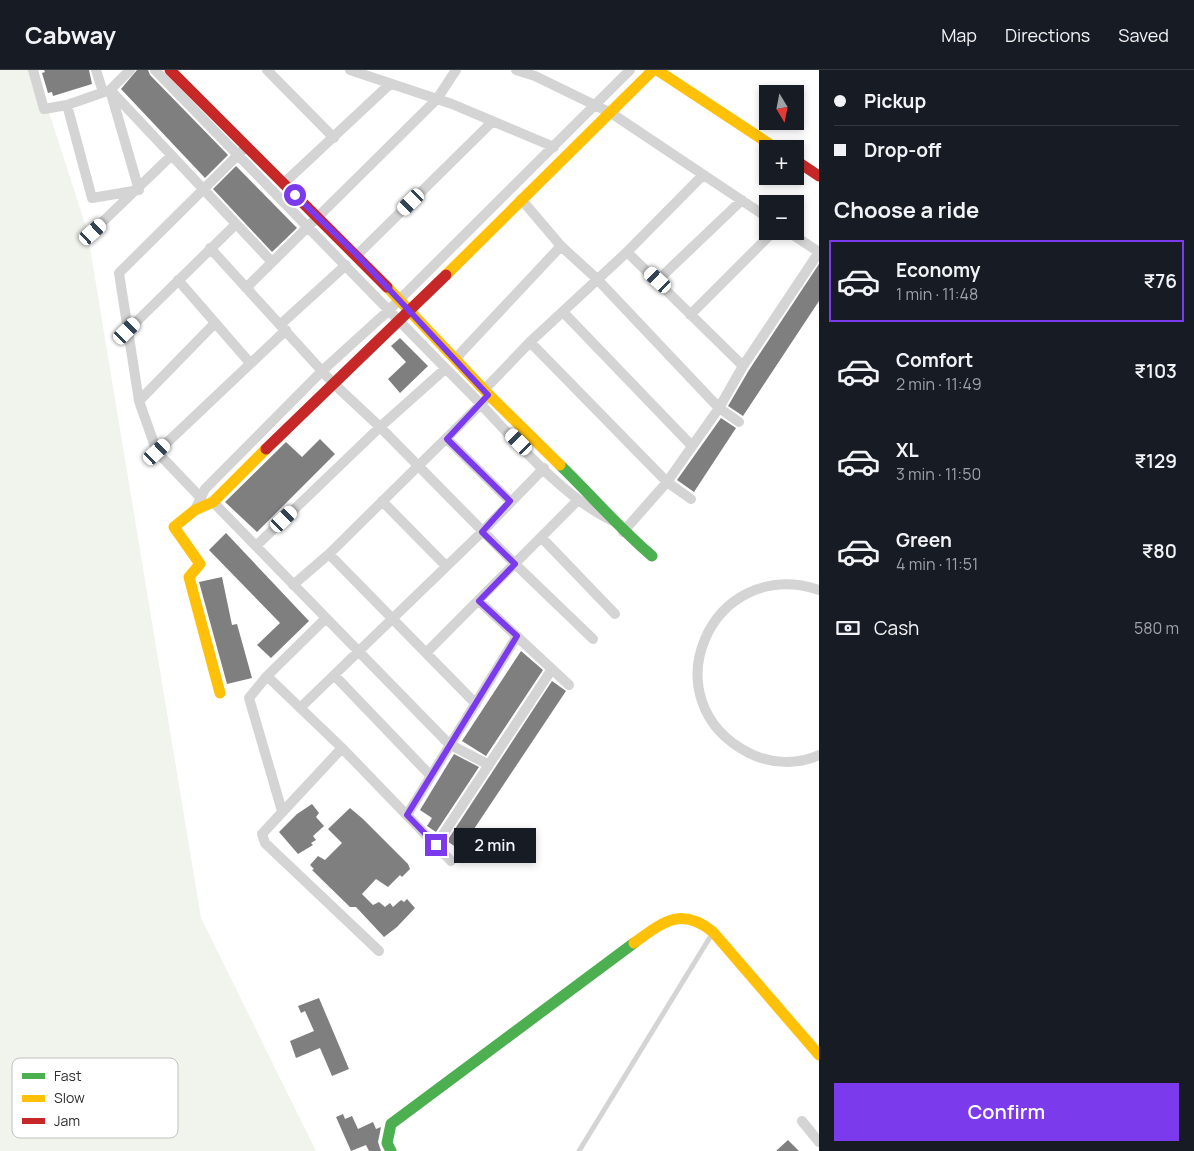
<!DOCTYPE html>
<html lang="en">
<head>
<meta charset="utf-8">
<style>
	body { margin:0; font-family:Manrope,sans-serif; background:#242831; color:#f1f3f6; height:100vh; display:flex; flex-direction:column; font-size:19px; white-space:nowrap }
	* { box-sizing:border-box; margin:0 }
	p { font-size:16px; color:#9ea1a6 }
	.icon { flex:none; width:28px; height:28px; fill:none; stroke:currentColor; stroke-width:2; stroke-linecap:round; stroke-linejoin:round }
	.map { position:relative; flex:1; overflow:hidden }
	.details { display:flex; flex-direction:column; background:#171b24; width:375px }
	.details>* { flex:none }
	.banner { display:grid; align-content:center; height:110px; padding:0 15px; background:#171b24 }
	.needle { width:32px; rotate:170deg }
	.buttons { position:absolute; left:759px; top:15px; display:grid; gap:10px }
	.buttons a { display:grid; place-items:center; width:45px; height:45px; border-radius:0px; background:#171b24; box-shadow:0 2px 8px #0003; font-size:25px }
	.end { position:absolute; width:22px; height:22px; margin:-11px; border:6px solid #7c3aed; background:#fff; box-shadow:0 0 0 2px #fff }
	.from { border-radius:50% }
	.bubble { position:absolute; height:35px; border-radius:0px; background:#171b24; box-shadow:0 2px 8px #0003; font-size:16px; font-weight:600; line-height:35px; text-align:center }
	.car { position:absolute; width:15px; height:30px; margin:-15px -8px; border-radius:6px; box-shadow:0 0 4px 1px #0007; background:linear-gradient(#fff 24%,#345 0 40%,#fff 0 76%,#345 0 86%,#fff 0) }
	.banner b { display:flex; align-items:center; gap:18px; height:48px; font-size:19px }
	.banner b+b { border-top:1px solid #363941 }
	.banner i { width:12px; height:12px; background:#f1f3f6 }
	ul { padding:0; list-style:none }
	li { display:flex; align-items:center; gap:15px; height:82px; margin:0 10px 8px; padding:0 5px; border:2px solid transparent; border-radius:0px }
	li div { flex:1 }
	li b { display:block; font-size:19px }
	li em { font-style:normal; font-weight:600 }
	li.on { border-color:#7c3aed }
	li>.icon { width:45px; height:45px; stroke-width:1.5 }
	h2 { padding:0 15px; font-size:22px; line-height:60px }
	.pay { display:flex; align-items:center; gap:12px; height:55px; padding:0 15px; font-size:19px }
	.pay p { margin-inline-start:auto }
	.cta { display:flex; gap:10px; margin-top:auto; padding:10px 15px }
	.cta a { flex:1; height:58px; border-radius:0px; background:#7c3aed; color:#fff; font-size:20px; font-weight:600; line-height:58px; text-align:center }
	header { display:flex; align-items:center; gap:30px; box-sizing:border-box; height:70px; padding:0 25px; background:#171b24; border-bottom:1px solid #363941 }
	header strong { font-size:24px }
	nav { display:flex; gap:28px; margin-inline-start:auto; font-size:18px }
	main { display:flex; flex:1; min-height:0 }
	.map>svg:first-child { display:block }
	.green { fill:#f1f4ed }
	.building { fill:#7f7f7f }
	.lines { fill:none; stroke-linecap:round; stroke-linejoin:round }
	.lane { stroke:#d4d4d4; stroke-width:5 }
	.street { stroke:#d4d4d4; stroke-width:10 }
	.fast { stroke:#4caf50; stroke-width:11 }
	.slow { stroke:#ffc107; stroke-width:11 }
	.jam { stroke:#c62828; stroke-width:11 }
	.route { stroke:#7c3aed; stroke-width:6 }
	.key { fill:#fff; stroke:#c1c1c1; stroke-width:1 }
	.key-label { font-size:14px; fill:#2f2f2f }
</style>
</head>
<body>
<header>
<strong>Cabway</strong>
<nav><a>Map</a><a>Directions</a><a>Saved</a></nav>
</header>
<main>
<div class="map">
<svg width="819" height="1081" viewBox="0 0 819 1081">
	<rect width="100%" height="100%" fill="#fff"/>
	<!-- green -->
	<path class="green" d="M0,0H32L47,36L87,160L201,848L316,1081H0Z"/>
	<!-- building -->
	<path class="building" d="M44,0H89L92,14L53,26L52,22L48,23L42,3L45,2Z
		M137,0H148L150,5L228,85L205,108L121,19Z
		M236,96L297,158L272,182L213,119Z
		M819,194V231L743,346L728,336L749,300Z
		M400,268L428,296L400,323L388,309L406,292L391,276Z
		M721,348L736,358L694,422L677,410Z
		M320,369L335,384L257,462L225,432L286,372L302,387Z
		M226,463L309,551L271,588L257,575L280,553L209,480Z
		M222,507L232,555L237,554L252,608L227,614L199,512Z
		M521,581L543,600L486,686L462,671Z
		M552,611L566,621L460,780L447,771Z
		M454,684L479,697L436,762L427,756L432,748L420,740Z
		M312,734L319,743L316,747L324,756L313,766L316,770L311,773L313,775L298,784L279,762L297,744Z
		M350,738L363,749L408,794L410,799L402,807L400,805L388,817L376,809L362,824L373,835L379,832L385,837L390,833L393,837L401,830L404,832L407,829L415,838L397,857L384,867L356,837H350L312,800L314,799L310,795L318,786L325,790L342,773L328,759Z
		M319,928L349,999L332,1006L320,978L296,988L290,971L314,961L305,941L301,943L298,936Z
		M343,1044L345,1049L352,1046L358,1059L373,1052L376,1059L381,1057L378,1072L381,1081H369L366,1075L351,1081L336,1047Z
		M788,1070L799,1081H776Z"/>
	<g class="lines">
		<!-- lane -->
		<path class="lane" d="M579,1081L712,864"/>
		<!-- street -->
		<path class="street" d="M33,0L44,39L67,35L110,20L130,0
			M96,0L103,22
			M155,0C260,107 364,216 470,323C510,364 561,427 613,451
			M267,0L334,68
			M350,0L452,34L554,77
			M516,0L535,6L611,43L768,148
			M112,22L272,192
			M67,35L92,128L139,120L110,20
			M242,81L119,203L139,331L157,382L286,260
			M283,114L390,14
			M521,129L561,176L597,209L719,338L739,352
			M93,161L171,86
			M787,161L819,182
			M210,178L332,312L380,357L515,494L593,569
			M627,182L743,296
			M357,185L493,51
			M178,210L250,293
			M658,210L742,130
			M246,218L437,29L456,0
			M563,242L692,376
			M690,245L774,161
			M281,254L346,195
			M127,261L236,154
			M530,272L667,412L691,429
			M455,289L561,176
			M484,320L530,272L627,182L703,105
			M139,331L214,254
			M447,369L510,431
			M157,382L201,428
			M382,431L446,496
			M213,432L449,674L489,695
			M195,440L205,419L322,301L388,241L630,0
			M623,462L667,412L719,338L743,296L819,182
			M541,467L615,544
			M256,476L380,357L445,299
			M329,484L476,634
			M293,515L329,484L485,330
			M819,520C711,484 647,631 749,683C770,694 798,695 819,685
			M479,531L569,615
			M427,582L578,430
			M334,605L430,705
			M267,606L342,678L451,791
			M300,638L482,462L544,398
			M342,678L262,764L265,773L379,881
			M282,741L249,628L267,606L325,549
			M407,745L517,566
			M436,775L552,599
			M802,1051L819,1072"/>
		<!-- fast -->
		<path class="fast" d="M560,395C591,425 619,458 652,486
			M391,1081L387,1073L391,1054L634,873"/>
		<!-- slow -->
		<path class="slow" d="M657,0L777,79
			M446,205L653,0
			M387,217L489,325L560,395
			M220,623L189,507L200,494L174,457L195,440L213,432L266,379
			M634,873C663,852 681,836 713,862L819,985"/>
		<!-- jam -->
		<path class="jam" d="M170,0L387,217
			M795,90L819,106
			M266,379L446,205"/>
	</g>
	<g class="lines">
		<!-- route -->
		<path class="route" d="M295,125L357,185L488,325L447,369L510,431L482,462L515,494L479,531L517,566L407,745L436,775"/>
	</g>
	<!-- legend -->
	<rect x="12" y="988" width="166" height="80" rx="8" class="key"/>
	<rect x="22" y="1003" width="23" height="6" fill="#4caf50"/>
	<rect x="22" y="1025" width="23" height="7" fill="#ffc107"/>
	<rect x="22" y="1048" width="23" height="6" fill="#c62828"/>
	<g class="key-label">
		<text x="54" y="1011">Fast</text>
		<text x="54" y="1033">Slow</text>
		<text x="54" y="1056">Jam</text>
	</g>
</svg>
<div class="buttons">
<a><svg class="needle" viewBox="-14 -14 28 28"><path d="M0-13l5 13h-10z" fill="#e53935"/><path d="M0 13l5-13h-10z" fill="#9ea1a6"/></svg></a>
<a>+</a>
<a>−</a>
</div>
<i class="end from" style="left:295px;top:125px"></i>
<i class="end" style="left:436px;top:775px"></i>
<div class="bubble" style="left:454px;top:758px;width:82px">2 min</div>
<i class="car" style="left:411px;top:132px;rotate:225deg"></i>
<i class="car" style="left:93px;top:162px;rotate:48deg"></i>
<i class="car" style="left:658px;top:210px;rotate:313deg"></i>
<i class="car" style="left:127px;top:261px;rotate:45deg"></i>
<i class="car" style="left:519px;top:372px;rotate:315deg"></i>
<i class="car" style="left:157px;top:382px;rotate:47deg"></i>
<i class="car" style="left:284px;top:449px;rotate:46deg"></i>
</div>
<section class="details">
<div class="banner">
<b><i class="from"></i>Pickup</b>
<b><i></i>Drop-off</b>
</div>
<h2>Choose a ride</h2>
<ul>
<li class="on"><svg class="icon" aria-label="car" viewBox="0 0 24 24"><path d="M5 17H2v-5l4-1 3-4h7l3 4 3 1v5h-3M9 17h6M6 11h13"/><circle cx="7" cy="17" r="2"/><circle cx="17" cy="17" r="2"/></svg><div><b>Economy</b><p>1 min · 11:48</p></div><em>₹76</em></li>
<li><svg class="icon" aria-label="car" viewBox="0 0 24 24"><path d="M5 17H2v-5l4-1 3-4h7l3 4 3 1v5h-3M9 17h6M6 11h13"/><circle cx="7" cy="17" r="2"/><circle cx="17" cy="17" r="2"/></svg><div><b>Comfort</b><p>2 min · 11:49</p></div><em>₹103</em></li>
<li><svg class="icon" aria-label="car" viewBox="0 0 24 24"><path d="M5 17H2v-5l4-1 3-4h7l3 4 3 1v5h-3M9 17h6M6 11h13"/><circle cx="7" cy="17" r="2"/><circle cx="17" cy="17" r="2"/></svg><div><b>XL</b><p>3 min · 11:50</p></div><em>₹129</em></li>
<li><svg class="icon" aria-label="car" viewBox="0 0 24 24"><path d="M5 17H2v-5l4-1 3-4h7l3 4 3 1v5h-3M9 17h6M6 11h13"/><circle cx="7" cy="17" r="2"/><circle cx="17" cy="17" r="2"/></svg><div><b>Green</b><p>4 min · 11:51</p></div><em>₹80</em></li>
</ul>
<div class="pay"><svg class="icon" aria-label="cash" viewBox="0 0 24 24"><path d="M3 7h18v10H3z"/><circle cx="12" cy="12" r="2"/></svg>Cash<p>580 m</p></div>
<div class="cta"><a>Confirm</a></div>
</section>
</main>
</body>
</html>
